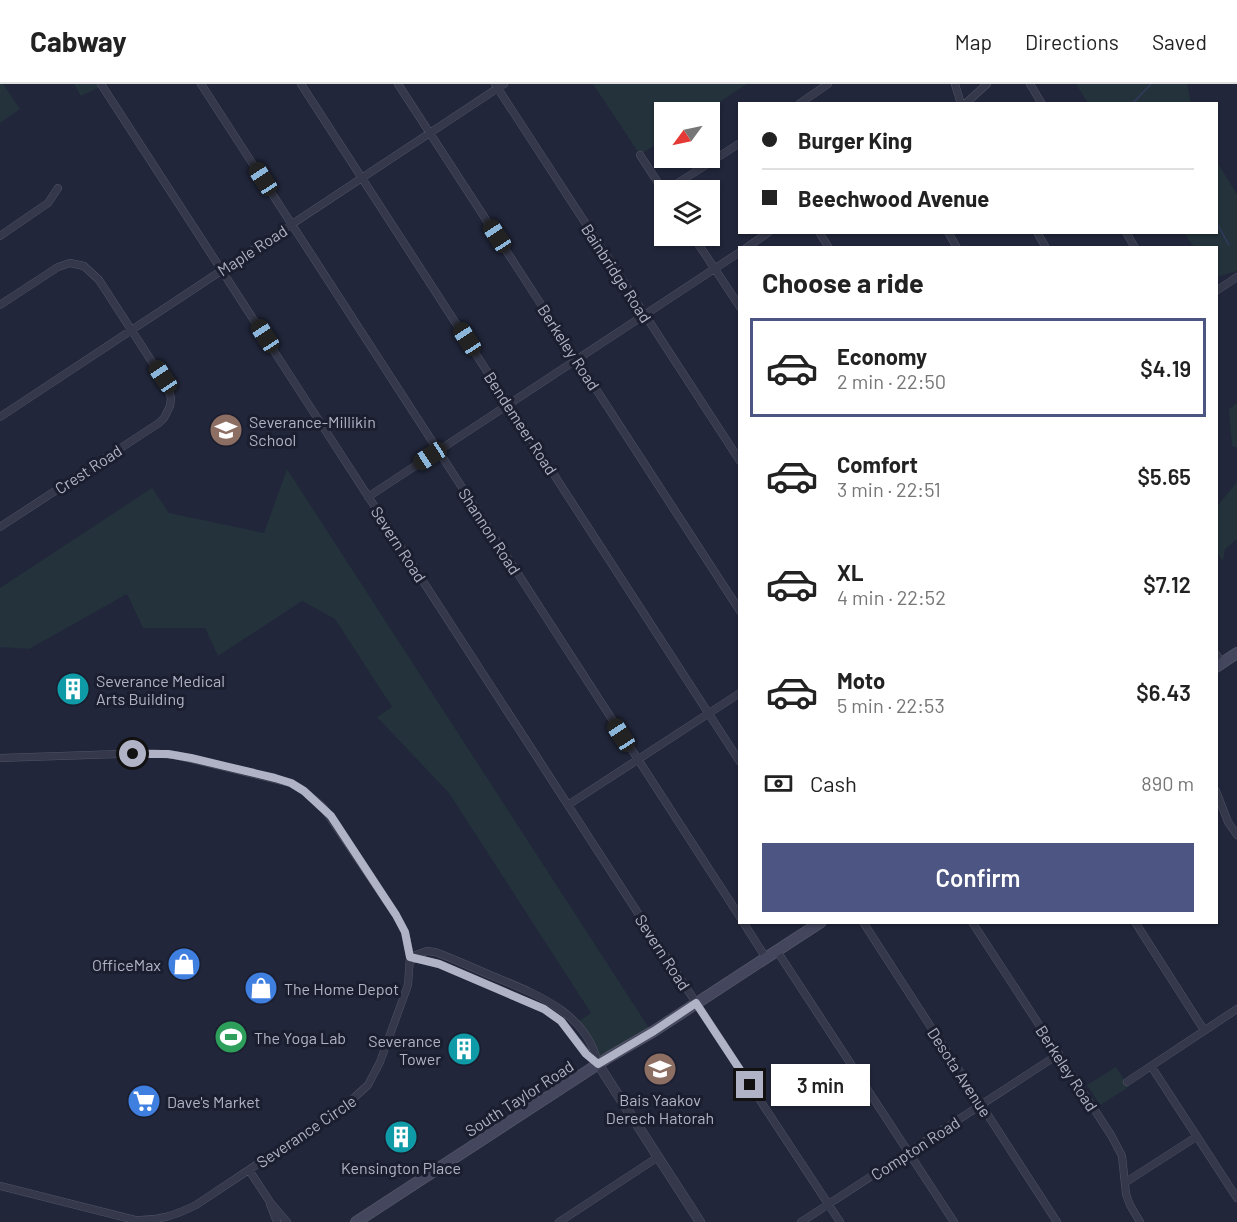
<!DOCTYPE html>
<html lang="en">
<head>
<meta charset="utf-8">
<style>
	body { margin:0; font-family:Barlow,sans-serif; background:#f2f2f2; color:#222; height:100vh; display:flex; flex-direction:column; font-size:22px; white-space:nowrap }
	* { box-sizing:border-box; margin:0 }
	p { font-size:20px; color:#767676 }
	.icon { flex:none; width:33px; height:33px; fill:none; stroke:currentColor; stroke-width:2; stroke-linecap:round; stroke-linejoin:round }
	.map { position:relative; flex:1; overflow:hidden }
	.panel { position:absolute; left:738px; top:162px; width:480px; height:678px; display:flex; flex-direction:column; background:#fff; border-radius:0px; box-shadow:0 2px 4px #0004 }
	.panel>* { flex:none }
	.top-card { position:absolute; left:738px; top:18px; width:480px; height:132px; border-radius:0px; box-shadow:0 2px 4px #0004; display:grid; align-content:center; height:132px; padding:0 24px; background:#fff }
	.needle { width:39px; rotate:237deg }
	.tools { position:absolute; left:654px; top:18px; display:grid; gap:12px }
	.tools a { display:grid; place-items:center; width:66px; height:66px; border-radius:0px; background:#fff; box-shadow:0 2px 4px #0004; font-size:30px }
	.end { position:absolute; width:27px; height:27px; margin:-14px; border:8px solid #b0b3c6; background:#111; box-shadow:0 0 0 3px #111 }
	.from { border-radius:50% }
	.bubble { position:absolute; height:42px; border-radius:0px; background:#fff; box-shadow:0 2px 4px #0004; font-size:20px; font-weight:600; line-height:42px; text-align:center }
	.car { position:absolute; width:18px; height:36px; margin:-18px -9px; border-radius:8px; box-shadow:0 0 4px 2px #0007; background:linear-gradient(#222 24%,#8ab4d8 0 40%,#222 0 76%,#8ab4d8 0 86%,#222 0) }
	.top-card b { display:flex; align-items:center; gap:21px; height:57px; font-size:22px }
	.top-card b+b { border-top:2px solid #e0e0e0 }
	.top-card i { width:15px; height:15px; background:#222 }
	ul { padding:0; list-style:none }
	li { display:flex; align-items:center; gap:18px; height:99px; margin:0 12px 9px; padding:0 12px; border:3px solid transparent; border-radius:0px }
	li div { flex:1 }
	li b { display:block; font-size:22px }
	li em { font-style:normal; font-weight:600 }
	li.current { border-color:#4d5583 }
	li>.icon { width:54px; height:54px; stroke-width:1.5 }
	h2 { padding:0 24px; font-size:27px; line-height:72px }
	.pay { display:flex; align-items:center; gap:15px; height:66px; padding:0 24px; font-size:22px }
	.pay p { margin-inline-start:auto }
	.primary-button { display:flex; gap:12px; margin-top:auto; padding:12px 24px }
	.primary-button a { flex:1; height:69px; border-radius:0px; background:#4d5583; color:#fff; font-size:24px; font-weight:600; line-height:69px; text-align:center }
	header { display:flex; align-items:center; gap:36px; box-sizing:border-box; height:84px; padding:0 30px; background:#fff; border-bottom:2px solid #e0e0e0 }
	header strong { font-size:28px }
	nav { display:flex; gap:33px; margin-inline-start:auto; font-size:21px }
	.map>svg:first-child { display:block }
	.green { fill:#23323b }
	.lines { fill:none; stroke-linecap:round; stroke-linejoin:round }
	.stream { stroke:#333a5f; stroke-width:1.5 }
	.minor-casing { stroke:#505365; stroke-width:8 }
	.tertiary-casing { stroke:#505365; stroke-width:10 }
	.secondary-casing { stroke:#505365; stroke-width:12 }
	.minor { stroke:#35384a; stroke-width:7 }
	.tertiary { stroke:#35384a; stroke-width:9 }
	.secondary { stroke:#43465d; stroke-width:10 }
	.route { stroke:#b0b3c6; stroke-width:8 }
	.labels { text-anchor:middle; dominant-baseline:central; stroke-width:6; stroke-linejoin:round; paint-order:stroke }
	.street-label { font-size:16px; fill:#b0b3c6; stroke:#1a1e2f }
	.poi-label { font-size:16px; fill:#b0b3c6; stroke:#1a1e2f; text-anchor:start }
</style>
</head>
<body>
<header>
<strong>Cabway</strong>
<nav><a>Map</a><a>Directions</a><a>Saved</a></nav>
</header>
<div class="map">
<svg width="1237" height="1138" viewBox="0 0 1237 1138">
	<rect width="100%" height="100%" fill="#21263a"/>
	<!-- green -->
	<path class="green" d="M0,0H3L20,25L0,39Z
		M74,0H101L102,2L81,12Z
		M593,0H747L704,28H664V55L640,71Z
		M1076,0H1187L1191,19H1088Z
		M1217,78L1237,110V187L1217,193L1216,164L1194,163L1184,149L1216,148Z
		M1237,319V364L1232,362L1229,325Z
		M287,385L649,944L654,947L598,980L576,939L591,929L449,709L377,633L392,623L335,535L302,517L218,572L205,544H143L127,510L29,565L0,563V504L152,404L169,429L264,449Z
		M1237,398V455L1225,465L1223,477L1217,469V422Z
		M1116,983L1129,1003L1100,1021L1087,1001Z"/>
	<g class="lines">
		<!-- stream -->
		<path class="stream" d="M1132,20L1151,0
			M1216,138L1229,161"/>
		<!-- minor casing -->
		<g class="minor-casing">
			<path id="minor" d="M101,0L691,911L840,1138
				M201,0L740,833
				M301,0L740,678
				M398,0L740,527
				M495,0L740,377
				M955,0L961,20
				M1030,0L1042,20
				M799,20L828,0
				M965,20L987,0
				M640,71L664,108
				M667,106L740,59
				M819,148L829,164
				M948,148L957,164
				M1037,148L1046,164
				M1126,148L1135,164
				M0,152L48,119L58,104
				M693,152L740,223
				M746,164L769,148
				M1216,207L1237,193
				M0,221L58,183L70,179L84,182L99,196L167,301L171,314L170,322L164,334L159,339L0,443
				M0,333L504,0
				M368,413L740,168
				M1216,570L1222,579
				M0,674L149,669L175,671L291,699L304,707L323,723L396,831L405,848L410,873L408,901L380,978L368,1001L345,1022L196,1121C176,1131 158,1137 135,1136L0,1102
				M1216,707L1228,738L1237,751
				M568,721L740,609
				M743,838L766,874
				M863,838L1057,1138
				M972,838L1111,1051L1122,1072L1126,1110L1130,1121L1140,1138
				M1135,838L1204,946
				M777,867L954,1138
				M410,873L427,867L435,868C455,875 475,885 495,893C538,911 587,929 598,980
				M410,873L439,880L544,925L561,937L588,971L598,980
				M1151,982L1237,1114
				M1127,998L1237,925
				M249,1086L270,1118L287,1138
				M1126,1098L1196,1053
				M270,1120L277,1138
				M559,1138L658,1073
				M801,1138L1059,970"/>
		</g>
		<!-- tertiary casing -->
		<g class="tertiary-casing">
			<path id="tertiary" d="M598,980L700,1138"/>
		</g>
		<!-- secondary casing -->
		<g class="secondary-casing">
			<path id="secondary" d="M1216,583L1237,569
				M356,1138L609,973L654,947L821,838"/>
		</g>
		<!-- minor -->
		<use href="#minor" class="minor"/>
		<!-- tertiary -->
		<use href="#tertiary" class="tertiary"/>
		<!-- secondary -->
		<use href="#secondary" class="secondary"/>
	</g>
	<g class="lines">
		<!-- route -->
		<path class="route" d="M133,670H168L191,674L275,694L291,699L304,707L331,732L396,831L405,848L410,873L439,880L544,925L561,937L586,970L598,980L654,947L696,919L750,1001"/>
	</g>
	<!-- icons -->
	<defs>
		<g id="school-disc" transform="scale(1.725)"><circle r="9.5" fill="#8d6e63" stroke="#1a1e2f"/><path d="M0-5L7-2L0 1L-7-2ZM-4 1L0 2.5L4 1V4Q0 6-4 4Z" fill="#fff"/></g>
		<g id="building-disc" transform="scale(1.725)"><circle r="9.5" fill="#0f9aa8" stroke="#1a1e2f"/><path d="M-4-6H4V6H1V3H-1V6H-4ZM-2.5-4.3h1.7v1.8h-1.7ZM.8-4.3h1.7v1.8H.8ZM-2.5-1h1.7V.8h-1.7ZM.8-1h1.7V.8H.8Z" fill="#fff"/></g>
		<g id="shop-disc" transform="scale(1.725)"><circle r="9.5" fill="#3f7fe0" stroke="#1a1e2f"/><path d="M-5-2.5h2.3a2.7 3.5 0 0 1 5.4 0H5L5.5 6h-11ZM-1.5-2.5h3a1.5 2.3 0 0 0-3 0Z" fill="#fff"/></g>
		<g id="stadium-disc" transform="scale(1.725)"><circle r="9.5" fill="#2e9e5b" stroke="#1a1e2f"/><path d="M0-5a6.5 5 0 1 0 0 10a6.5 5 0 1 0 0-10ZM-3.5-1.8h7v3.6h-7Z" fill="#fff"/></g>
		<g id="supermarket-disc" transform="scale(1.725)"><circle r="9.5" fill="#3f7fe0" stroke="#1a1e2f"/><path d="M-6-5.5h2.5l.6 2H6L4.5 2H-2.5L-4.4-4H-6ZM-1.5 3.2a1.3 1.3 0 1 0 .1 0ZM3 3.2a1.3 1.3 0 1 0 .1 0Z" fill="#fff"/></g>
	</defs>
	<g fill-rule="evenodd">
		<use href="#school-disc" x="226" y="346"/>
		<use href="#building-disc" x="73" y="605"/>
		<use href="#shop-disc" x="184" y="880"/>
		<use href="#shop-disc" x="261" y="904"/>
		<use href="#stadium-disc" x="231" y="953"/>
		<use href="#building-disc" x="464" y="965"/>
		<use href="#school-disc" x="660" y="985"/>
		<use href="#supermarket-disc" x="144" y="1017"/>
		<use href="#building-disc" x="401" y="1053"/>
	</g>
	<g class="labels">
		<!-- street labels -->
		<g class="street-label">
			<text transform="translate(252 166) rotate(-33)">Maple Road</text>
			<text transform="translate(617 189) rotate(57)">Bainbridge Road</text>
			<text transform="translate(569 263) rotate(57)">Berkeley Road</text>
			<text transform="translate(521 339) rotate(57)">Bendemeer Road</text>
			<text transform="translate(88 385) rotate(-33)">Crest Road</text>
			<text transform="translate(490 447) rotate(57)">Shannon Road</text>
			<text transform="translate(399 460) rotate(57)">Severn Road</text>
			<text transform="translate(663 868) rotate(57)">Severn Road</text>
			<text transform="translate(1067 984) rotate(57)">Berkeley Road</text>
			<text transform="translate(960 988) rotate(57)">Desota Avenue</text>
			<text transform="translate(519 1014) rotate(-33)">South Taylor Road</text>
			<text transform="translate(306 1047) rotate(-34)">Severance Circle</text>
			<text transform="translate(915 1064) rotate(-33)">Compton Road</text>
		</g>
		<!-- poi labels -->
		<g class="poi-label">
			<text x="249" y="337">Severance-Millikin<tspan x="249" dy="18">School</tspan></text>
			<text x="96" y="596">Severance Medical<tspan x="96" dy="18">Arts Building</tspan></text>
			<text x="161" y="880" text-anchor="end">OfficeMax</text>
			<text x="284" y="904">The Home Depot</text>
			<text x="254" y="953">The Yoga Lab</text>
			<text x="441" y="956" text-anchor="end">Severance<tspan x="441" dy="18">Tower</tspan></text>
			<text x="660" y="1015" text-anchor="middle">Bais Yaakov<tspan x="660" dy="18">Derech Hatorah</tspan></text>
			<text x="167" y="1017">Dave's Market</text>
			<text x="401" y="1083" text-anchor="middle">Kensington Place</text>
		</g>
	</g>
</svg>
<div class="tools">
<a><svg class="needle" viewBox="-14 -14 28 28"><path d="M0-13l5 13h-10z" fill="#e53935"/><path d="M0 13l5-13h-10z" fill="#767676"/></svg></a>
<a><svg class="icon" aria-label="layers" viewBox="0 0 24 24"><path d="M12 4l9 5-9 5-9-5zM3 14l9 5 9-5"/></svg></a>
</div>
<i class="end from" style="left:133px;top:670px"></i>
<i class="end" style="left:750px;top:1001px"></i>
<div class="bubble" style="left:771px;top:980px;width:99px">3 min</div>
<i class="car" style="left:263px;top:95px;rotate:327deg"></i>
<i class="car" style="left:497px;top:152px;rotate:327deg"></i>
<i class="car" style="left:265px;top:252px;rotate:327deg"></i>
<i class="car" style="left:467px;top:255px;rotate:327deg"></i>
<i class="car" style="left:163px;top:293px;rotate:326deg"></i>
<i class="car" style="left:430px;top:372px;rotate:237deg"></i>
<i class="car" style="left:621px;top:651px;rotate:327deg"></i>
<div class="top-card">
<b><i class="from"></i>Burger King</b>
<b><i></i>Beechwood Avenue</b>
</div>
<section class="panel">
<h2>Choose a ride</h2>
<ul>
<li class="current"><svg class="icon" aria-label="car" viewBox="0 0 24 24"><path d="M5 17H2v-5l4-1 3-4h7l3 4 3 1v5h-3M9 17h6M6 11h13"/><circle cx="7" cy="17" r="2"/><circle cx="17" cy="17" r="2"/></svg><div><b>Economy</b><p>2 min · 22:50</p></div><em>$4.19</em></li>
<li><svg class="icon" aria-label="car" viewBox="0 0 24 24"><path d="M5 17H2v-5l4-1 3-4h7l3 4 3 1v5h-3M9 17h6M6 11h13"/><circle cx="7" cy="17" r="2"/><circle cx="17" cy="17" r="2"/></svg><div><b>Comfort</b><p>3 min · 22:51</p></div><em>$5.65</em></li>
<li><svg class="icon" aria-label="car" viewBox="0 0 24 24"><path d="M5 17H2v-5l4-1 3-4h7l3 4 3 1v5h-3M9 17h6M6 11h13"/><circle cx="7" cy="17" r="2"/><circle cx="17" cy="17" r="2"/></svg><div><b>XL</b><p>4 min · 22:52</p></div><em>$7.12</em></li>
<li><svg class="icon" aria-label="car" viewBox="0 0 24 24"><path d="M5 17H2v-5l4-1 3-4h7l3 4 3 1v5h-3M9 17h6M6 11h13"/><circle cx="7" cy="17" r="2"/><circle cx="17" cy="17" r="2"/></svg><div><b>Moto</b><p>5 min · 22:53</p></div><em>$6.43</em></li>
</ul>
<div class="pay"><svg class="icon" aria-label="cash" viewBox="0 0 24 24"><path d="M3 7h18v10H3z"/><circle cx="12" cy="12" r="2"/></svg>Cash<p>890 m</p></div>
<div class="primary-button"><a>Confirm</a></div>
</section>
</div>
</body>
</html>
